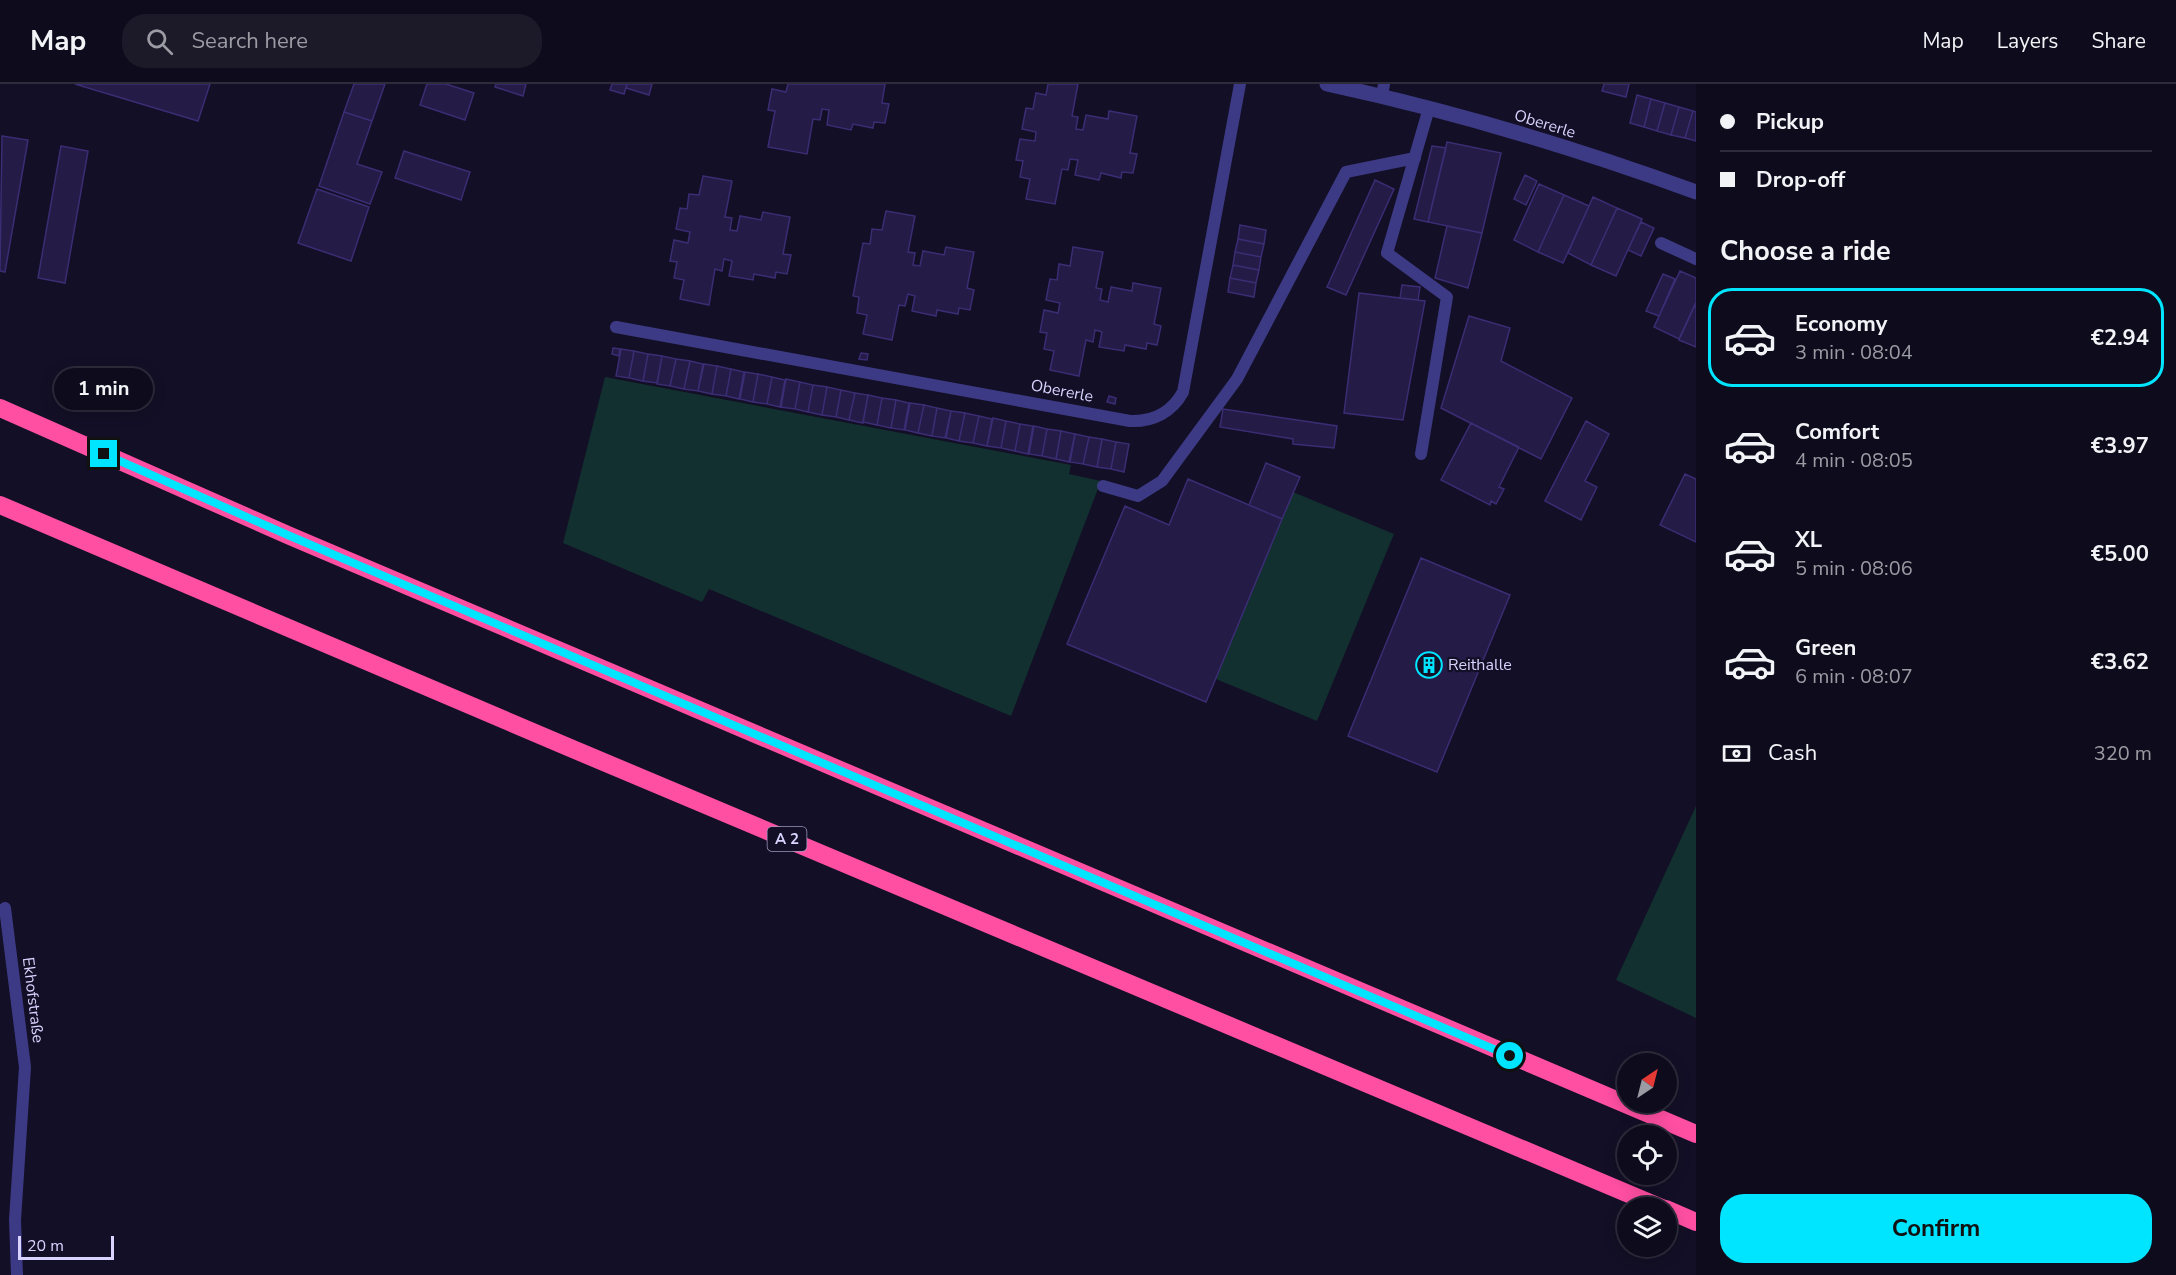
<!DOCTYPE html>
<html lang="en">
<head>
<meta charset="utf-8">
<style>
	body { margin:0; font-family:"Nunito Sans",sans-serif; background:#1c1929; color:#f1f3f6; height:100vh; display:flex; flex-direction:column; font-size:22px; white-space:nowrap }
	* { box-sizing:border-box; margin:0 }
	p { font-size:20px; color:#9b9ba3 }
	.icon { flex:none; width:33px; height:33px; fill:none; stroke:currentColor; stroke-width:2; stroke-linecap:round; stroke-linejoin:round }
	.map { position:relative; flex:1; overflow:hidden }
	.sheet { display:flex; flex-direction:column; background:#0e0b1c; width:480px }
	.sheet>* { flex:none }
	.top-card { display:grid; align-content:center; height:132px; padding:0 24px; background:#0e0b1c }
	.needle { width:39px; rotate:35deg }
	.controls { position:absolute; left:1617px; top:969px; display:grid; gap:12px }
	.controls a { display:grid; place-items:center; width:60px; height:60px; border-radius:50%; background:#0e0b1c; box-shadow:0 3px 15px #0003,0 0 0 2px #2e2b3b; font-size:30px }
	.scale { position:absolute; left:18px; bottom:15px; width:96px; box-sizing:border-box; padding-left:6px; border:3px solid #d9d4ff; border-top:0; font-size:16px; line-height:21px; white-space:nowrap; color:#d9d4ff; -webkit-text-stroke:4px #130f26; paint-order:stroke }
	.end { position:absolute; width:27px; height:27px; margin:-14px; border:8px solid #00e5ff; background:#111; box-shadow:0 0 0 3px #111 }
	.from { border-radius:50% }
	.bubble { position:absolute; height:42px; border-radius:21px; background:#0e0b1c; box-shadow:0 3px 15px #0003,0 0 0 2px #2e2b3b; font-size:20px; font-weight:700; line-height:42px; text-align:center }
	.top-card b { display:flex; align-items:center; gap:21px; height:57px; font-size:22px }
	.top-card b+b { border-top:2px solid #2e2b3b }
	.top-card i { width:15px; height:15px; background:#f1f3f6 }
	ul { padding:0; list-style:none }
	li { display:flex; align-items:center; gap:18px; height:99px; margin:0 12px 9px; padding:0 12px; border:3px solid transparent; border-radius:24px }
	li div { flex:1 }
	li b { display:block; font-size:22px }
	li em { font-style:normal; font-weight:700 }
	li.current { border-color:#00e5ff }
	li>.icon { width:54px; height:54px; stroke-width:1.5 }
	h2 { padding:0 24px; font-size:27px; line-height:72px }
	.pay { display:flex; align-items:center; gap:15px; height:66px; padding:0 24px; font-size:22px }
	.pay p { margin-inline-start:auto }
	.action { display:flex; gap:12px; margin-top:auto; padding:12px 24px }
	.action a { flex:1; height:69px; border-radius:24px; background:#00e5ff; color:#111; font-size:24px; font-weight:700; line-height:69px; text-align:center }
	header { display:flex; align-items:center; gap:36px; box-sizing:border-box; height:84px; padding:0 30px; background:#0e0b1c; border-bottom:2px solid #2e2b3b }
	header strong { font-size:28px }
	nav { display:flex; gap:33px; margin-inline-start:auto; font-size:21px }
	.search { width:420px; height:54px; background:#1c1929; display:flex; align-items:center; gap:15px; box-sizing:border-box; padding:0 21px; border-radius:24px; color:#9b9ba3; font-size:22px }
	main { display:flex; flex:1; min-height:0 }
	.map>svg:first-child { display:block }
	.green { fill:#12302f }
	.building { fill:#241b47; stroke:#3b2d73; stroke-width:1.5 }
	.lines { fill:none; stroke-linecap:round; stroke-linejoin:round }
	.lane { stroke:#3d3a85; stroke-width:12 }
	.street { stroke:#3d3a85; stroke-width:15 }
	.highway { stroke:#ff4fa3; stroke-width:18 }
	.route { stroke:#00e5ff; stroke-width:8 }
	.labels { text-anchor:middle; dominant-baseline:central; stroke-width:4.5; stroke-linejoin:round; paint-order:stroke }
	.shield { fill:#130f26; stroke:#9e99be; stroke-width:1.5 }
	.shield-label { font-size:15px; font-weight:bold; fill:#d9d4ff }
	.street-label { font-size:16px; fill:#d9d4ff; stroke:#130f26 }
	.poi-label { font-size:16px; fill:#d9d4ff; stroke:#130f26; text-anchor:start }
</style>
</head>
<body>
<header>
<strong>Map</strong>
<div class="search"><svg class="icon" aria-label="search" viewBox="0 0 24 24"><circle cx="10" cy="10" r="6"/><path d="M15 15l6 6"/></svg>Search here</div>
<nav><a>Map</a><a>Layers</a><a>Share</a></nav>
</header>
<main>
<div class="map">
<svg width="1696" height="1191" viewBox="0 0 1696 1191">
	<rect width="100%" height="100%" fill="#130f26"/>
	<!-- green -->
	<path class="green" d="M605,293L1071,381L1069,390L1101,397L1011,632L709,505L702,518L563,459Z
		M1293,408L1394,450L1317,637L1216,595Z
		M1696,722V934L1616,896Z"/>
	<!-- building -->
	<path class="building" d="M75,0H210L198,37Z
		M354,0H385L372,37L344,28Z
		M427,0H446L474,9L465,36L420,21Z
		M496,0H526L523,12L495,3Z
		M612,0H627L624,10L610,6Z
		M627,0H652L649,11L626,4Z
		M788,0H885L882,19L889,20L885,39L874,38L873,44L853,40L851,46L827,41L829,26L822,25L820,36L813,35L807,70L768,63L775,27L768,26L772,5L786,8Z
		M1048,0H1078L1072,32L1078,33L1076,45L1083,46L1086,31L1108,35L1109,27L1137,32L1130,69L1137,70L1133,89L1122,88L1121,94L1101,89L1099,96L1075,91L1078,76L1070,75L1068,86L1062,85L1055,120L1026,115L1030,95L1020,93L1023,77L1016,76L1020,55L1035,57L1036,48L1022,45L1026,24L1033,25L1036,9L1046,11Z
		M1604,0H1629L1626,13L1602,7Z
		M1637,11L1651,15L1644,43L1630,39Z
		M1651,15L1665,19L1657,47L1644,43Z
		M1665,19L1679,23L1671,51L1657,47Z
		M1679,23L1693,27L1685,54L1671,51Z
		M1693,27L1696,28V57L1685,54Z
		M344,28L372,37L357,80L382,88L370,120L319,102Z
		M2,52L28,56L5,188L0,187Z
		M1447,58L1501,69L1482,149L1428,138Z
		M61,62L88,67L65,199L38,194Z
		M1432,62L1446,64L1428,138L1414,135Z
		M404,67L470,88L461,116L395,94Z
		M1525,91L1537,97L1526,121L1514,115Z
		M703,92L732,97L725,133L732,134L730,146L737,147L740,132L761,136L763,128L790,133L783,170L791,171L787,190L776,188L775,194L754,190L753,196L729,192L732,177L724,175L722,187L715,185L709,221L680,215L684,196L674,194L677,178L670,177L674,156L688,159L690,148L676,145L680,124L687,125L689,110L699,111Z
		M1375,96L1394,105L1346,211L1327,203Z
		M1539,100L1564,111L1538,168L1514,156Z
		M317,105L369,123L351,177L298,159Z
		M1564,111L1589,122L1563,179L1538,168Z
		M1593,113L1617,124L1591,181L1568,169Z
		M1617,124L1642,135L1616,192L1591,181Z
		M886,127L915,132L908,168L915,169L913,181L920,182L923,167L944,171L946,163L974,168L967,204L974,206L970,226L959,224L958,230L937,226L936,232L912,227L915,212L908,210L905,222L899,221L892,256L863,250L867,231L857,229L859,213L853,212L863,159L870,160L872,145L882,146Z
		M1641,138L1654,144L1641,172L1628,166Z
		M1240,141L1266,146L1264,160L1238,155Z
		M1447,142L1482,149L1468,204L1435,194Z
		M1238,155L1264,160L1261,173L1235,168Z
		M1073,163L1103,168L1096,204L1102,205L1100,216L1108,218L1111,203L1132,207L1133,199L1161,204L1154,240L1161,242L1157,261L1147,259L1146,265L1125,261L1124,267L1099,263L1102,248L1095,246L1093,258L1086,256L1079,292L1050,286L1054,267L1044,265L1047,249L1040,248L1044,226L1058,229L1060,219L1046,216L1050,195L1057,196L1059,180L1070,182Z
		M1235,168L1261,173L1259,186L1233,181Z
		M1233,181L1259,186L1256,199L1230,194Z
		M1680,187L1696,194V218L1679,255L1654,243Z
		M1663,190L1675,195L1659,232L1646,227Z
		M1230,194L1256,199L1254,213L1228,208Z
		M1402,201L1420,203L1418,216L1400,214Z
		M1359,209L1425,217L1403,336L1344,329Z
		M1696,219V263L1679,256Z
		M1469,232L1510,244L1501,277L1572,314L1541,375L1441,324Z
		M613,264L620,265L619,272L612,270Z
		M621,265L634,267L629,294L616,292Z
		M634,267L648,270L643,297L629,294Z
		M861,269L868,270L867,276L859,275Z
		M648,270L662,272L657,299L643,297Z
		M662,272L676,275L670,302L657,300Z
		M676,275L690,277L684,305L670,302Z
		M690,277L703,280L698,307L684,305Z
		M704,280L717,282L712,310L698,307Z
		M717,282L731,285L726,312L712,310Z
		M731,285L744,288L739,315L726,312Z
		M745,288L758,290L753,318L740,315Z
		M758,290L772,293L767,320L753,318Z
		M772,293L785,296L780,323L767,320Z
		M786,295L800,298L795,325L781,323Z
		M800,298L813,301L808,328L795,325Z
		M813,301L827,303L822,331L808,328Z
		M827,303L841,306L836,333L822,331Z
		M841,306L855,309L849,336L836,333Z
		M855,309L868,311L863,339L849,336Z
		M868,311L882,314L877,341L863,338Z
		M1109,312L1116,314L1115,320L1107,318Z
		M882,314L896,316L891,344L877,341Z
		M896,316L909,319L904,346L891,344Z
		M910,319L924,321L918,349L905,346Z
		M924,321L937,324L932,352L918,349Z
		M937,324L951,327L945,354L932,352Z
		M1223,325L1337,342L1334,364L1293,360V355L1220,343Z
		M951,327L965,329L959,357L946,354Z
		M965,329L979,332L973,359L959,357Z
		M979,332L992,335L987,362L973,359Z
		M993,334L1006,337L1001,364L987,362Z
		M1006,337L1020,340L1015,367L1001,364Z
		M1586,337L1609,350L1585,397L1597,403L1581,436L1545,417Z
		M1471,339L1519,363L1499,403L1504,405L1496,420L1491,417L1490,421L1441,396Z
		M1020,340L1033,342L1028,370L1015,367Z
		M1034,342L1047,345L1042,372L1029,370Z
		M1047,345L1061,347L1056,375L1042,372Z
		M1061,347L1075,350L1069,378L1056,375Z
		M1075,350L1089,353L1083,380L1070,378Z
		M1089,353L1102,355L1097,383L1083,380Z
		M1102,355L1116,358L1111,385L1097,383Z
		M1116,358L1129,360L1124,388L1111,385Z
		M1266,379L1300,393L1282,435L1249,421Z
		M1685,390L1696,395V458L1660,441Z
		M1188,395L1282,435L1206,618L1067,560L1125,422L1169,441Z
		M1421,474L1510,511L1437,688L1348,652Z"/>
	<g class="lines">
		<!-- lane -->
		<path class="lane" d="M1382,12L1384,0
			M1661,159L1696,175
			M616,243L1130,337C1153,338 1172,328 1183,308L1240,0
			M1421,370L1447,213L1387,169L1429,24
			M1103,402L1138,412L1162,397L1237,295L1346,88L1415,74
			M5,824L25,983L15,1136L17,1191"/>
		<!-- street -->
		<path class="street" d="M1327,0C1452,27 1576,64 1696,108"/>
		<!-- highway -->
		<path class="highway" d="M0,324L290,452L1696,1050
			M0,421L568,663L1662,1124
			M1666,1125L1696,1138"/>
	</g>
	<g class="lines">
		<!-- route -->
		<path class="route" d="M104,370L290,452L1510,972"/>
	</g>
	<!-- icons -->
	<defs>
		<g id="building-ring" transform="scale(1.35)"><circle r="9.5" fill="#130f26" stroke="#00e5ff" stroke-width="1.5"/><path d="M-4-6H4V6H1V3H-1V6H-4ZM-2.5-4.3h1.7v1.8h-1.7ZM.8-4.3h1.7v1.8H.8ZM-2.5-1h1.7V.8h-1.7ZM.8-1h1.7V.8H.8Z" fill="#00e5ff"/></g>
	</defs>
	<g fill-rule="evenodd">
		<use href="#building-ring" x="1429" y="581"/>
	</g>
	<g class="labels">
		<!-- shield labels -->
		<rect class="shield" x="767.5" y="743" width="39" height="24" rx="4.5"/>
		<g class="shield-label">
			<text x="787" y="755">A 2</text>
		</g>
		<!-- street labels -->
		<g class="street-label">
			<text transform="translate(1545 40) rotate(17)">Obererle</text>
			<text transform="translate(1062 307) rotate(11)">Obererle</text>
			<text transform="translate(33 916) rotate(83)">Ekhofstraße</text>
		</g>
		<!-- poi labels -->
		<g class="poi-label">
			<text x="1448" y="581">Reithalle</text>
		</g>
	</g>
</svg>
<div class="controls">
<a><svg class="needle" viewBox="-14 -14 28 28"><path d="M0-13l5 13h-10z" fill="#e53935"/><path d="M0 13l5-13h-10z" fill="#9b9ba3"/></svg></a>
<a><svg class="icon" aria-label="locate" viewBox="0 0 24 24"><circle cx="12" cy="12" r="6"/><path d="M12 2v4M12 18v4M2 12h4M18 12h4"/></svg></a>
<a><svg class="icon" aria-label="layers" viewBox="0 0 24 24"><path d="M12 4l9 5-9 5-9-5zM3 14l9 5 9-5"/></svg></a>
</div>
<div class="scale">20 m</div>
<i class="end from" style="left:1510px;top:972px"></i>
<i class="end" style="left:104px;top:370px"></i>
<div class="bubble" style="left:54px;top:284px;width:99px">1 min</div>
</div>
<section class="sheet">
<div class="top-card">
<b><i class="from"></i>Pickup</b>
<b><i></i>Drop-off</b>
</div>
<h2>Choose a ride</h2>
<ul>
<li class="current"><svg class="icon" aria-label="car" viewBox="0 0 24 24"><path d="M5 17H2v-5l4-1 3-4h7l3 4 3 1v5h-3M9 17h6M6 11h13"/><circle cx="7" cy="17" r="2"/><circle cx="17" cy="17" r="2"/></svg><div><b>Economy</b><p>3 min · 08:04</p></div><em>€2.94</em></li>
<li><svg class="icon" aria-label="car" viewBox="0 0 24 24"><path d="M5 17H2v-5l4-1 3-4h7l3 4 3 1v5h-3M9 17h6M6 11h13"/><circle cx="7" cy="17" r="2"/><circle cx="17" cy="17" r="2"/></svg><div><b>Comfort</b><p>4 min · 08:05</p></div><em>€3.97</em></li>
<li><svg class="icon" aria-label="car" viewBox="0 0 24 24"><path d="M5 17H2v-5l4-1 3-4h7l3 4 3 1v5h-3M9 17h6M6 11h13"/><circle cx="7" cy="17" r="2"/><circle cx="17" cy="17" r="2"/></svg><div><b>XL</b><p>5 min · 08:06</p></div><em>€5.00</em></li>
<li><svg class="icon" aria-label="car" viewBox="0 0 24 24"><path d="M5 17H2v-5l4-1 3-4h7l3 4 3 1v5h-3M9 17h6M6 11h13"/><circle cx="7" cy="17" r="2"/><circle cx="17" cy="17" r="2"/></svg><div><b>Green</b><p>6 min · 08:07</p></div><em>€3.62</em></li>
</ul>
<div class="pay"><svg class="icon" aria-label="cash" viewBox="0 0 24 24"><path d="M3 7h18v10H3z"/><circle cx="12" cy="12" r="2"/></svg>Cash<p>320 m</p></div>
<div class="action"><a>Confirm</a></div>
</section>
</main>
</body>
</html>
